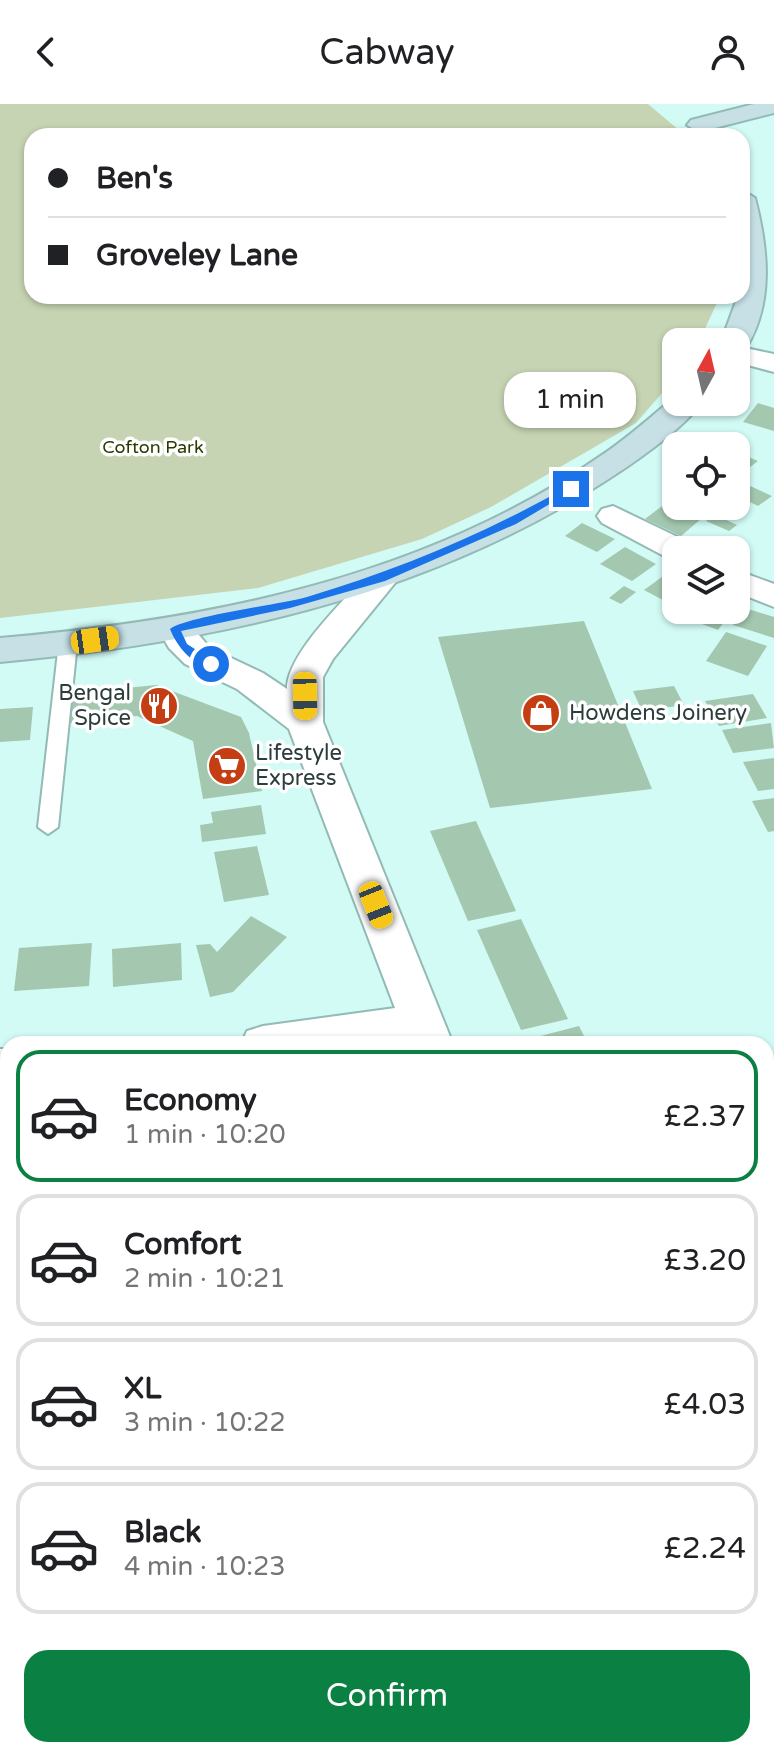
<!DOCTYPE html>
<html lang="en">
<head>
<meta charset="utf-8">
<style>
	body { margin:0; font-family:"Varela Round",sans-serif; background:#f6f6f6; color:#202124; height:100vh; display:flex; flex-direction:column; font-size:30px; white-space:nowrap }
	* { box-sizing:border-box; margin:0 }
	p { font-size:26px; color:#757577 }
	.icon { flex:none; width:44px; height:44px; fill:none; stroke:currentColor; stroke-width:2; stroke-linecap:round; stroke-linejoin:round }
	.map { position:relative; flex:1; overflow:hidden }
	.panel { position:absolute; left:0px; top:932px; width:774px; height:722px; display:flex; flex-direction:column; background:#fff; border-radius:24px 24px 0 0; box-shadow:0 2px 6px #0004 }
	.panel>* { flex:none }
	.guide { position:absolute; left:24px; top:24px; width:726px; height:176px; border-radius:24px; box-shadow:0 2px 6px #0004; display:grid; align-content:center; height:176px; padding:0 24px; background:#fff }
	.needle { width:52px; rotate:8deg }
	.buttons { position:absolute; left:662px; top:224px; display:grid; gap:16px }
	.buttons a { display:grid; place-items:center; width:88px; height:88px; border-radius:16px; background:#fff; box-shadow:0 2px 6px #0004; font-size:40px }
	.end { position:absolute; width:36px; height:36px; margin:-18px; border:10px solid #1a73e8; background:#fff; box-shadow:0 0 0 4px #fff }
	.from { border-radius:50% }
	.bubble { position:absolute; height:56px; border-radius:24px; background:#fff; box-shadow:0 2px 6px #0004; font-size:26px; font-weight:600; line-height:56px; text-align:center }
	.car { position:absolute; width:24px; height:48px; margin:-24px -12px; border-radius:10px; box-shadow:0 0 6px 2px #0007; background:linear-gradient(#f5c518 24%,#345 0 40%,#f5c518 0 76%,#345 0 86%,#f5c518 0) }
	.guide b { display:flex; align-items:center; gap:28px; height:76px; font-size:30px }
	.guide b+b { border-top:2px solid #e0e0e0 }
	.guide i { width:20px; height:20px; background:#202124 }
	ul { padding:14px 0 0; list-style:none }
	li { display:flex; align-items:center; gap:24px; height:132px; margin:0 16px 12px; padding:0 8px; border:4px solid #e0e0e0; border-radius:24px }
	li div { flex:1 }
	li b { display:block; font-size:30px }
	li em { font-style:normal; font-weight:600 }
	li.on { border-color:#0b8043 }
	li>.icon { width:72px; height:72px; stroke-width:1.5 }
	.primary-button { display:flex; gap:16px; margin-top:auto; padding:16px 24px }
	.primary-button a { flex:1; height:92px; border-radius:24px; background:#0b8043; color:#fff; font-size:32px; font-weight:600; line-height:92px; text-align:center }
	header { display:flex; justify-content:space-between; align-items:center; height:104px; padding:0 24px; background:#fff; font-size:36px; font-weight:600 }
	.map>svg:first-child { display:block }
	.green { fill:#c6d4b3 }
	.building { fill:#a3c7af }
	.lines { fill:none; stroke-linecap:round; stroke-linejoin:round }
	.lane-casing { stroke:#93bab5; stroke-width:4 }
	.street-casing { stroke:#93bab5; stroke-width:4 }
	.secondary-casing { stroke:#93bab5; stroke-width:4 }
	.lane { fill:#fff; fill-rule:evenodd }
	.street { fill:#fff; fill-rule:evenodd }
	.secondary { fill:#c6e0e6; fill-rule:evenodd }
	.route { fill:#1a73e8 }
	.labels { text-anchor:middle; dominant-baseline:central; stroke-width:7; stroke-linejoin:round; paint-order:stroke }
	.far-park-label { font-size:18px; fill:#2a3b02; stroke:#fff }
	.poi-label { font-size:22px; fill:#2c3d3b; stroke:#fff; text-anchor:start }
</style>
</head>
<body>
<header><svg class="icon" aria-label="back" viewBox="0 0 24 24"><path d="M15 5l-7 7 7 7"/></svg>Cabway<svg class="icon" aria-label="person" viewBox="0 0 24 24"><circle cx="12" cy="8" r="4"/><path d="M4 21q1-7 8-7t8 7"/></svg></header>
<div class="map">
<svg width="774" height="1653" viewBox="0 0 774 1653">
	<rect width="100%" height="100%" fill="#d2fbf6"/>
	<!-- green -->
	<path class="green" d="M0,0H648L686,32H32V192H720L699,238H676V273L636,319L491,403L422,435L258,484L0,514Z"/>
	<!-- building -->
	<path class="building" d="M758,299L774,304V327L743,318Z
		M736,348L758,357L736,374Z
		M748,381L772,392L758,402L736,391Z
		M662,402L678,410L685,405L702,414L681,432L645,415Z
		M714,410L737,421L729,427L706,417Z
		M582,419L615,435L597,448L565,432Z
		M625,443L656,460L632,477L600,460Z
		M670,467L676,470V503L644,486Z
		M624,482L636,488L621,500L609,494Z
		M745,504L774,513V534L733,521Z
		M700,508L725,517L718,526L694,517Z
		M584,517L652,685L490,704L438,533Z
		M726,528L767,542L748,572L706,557Z
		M156,581L241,613L249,629L262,687L203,695L193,637L137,612L68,619L66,590Z
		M674,582L684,601L642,607L633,587Z
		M753,590L767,614L719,622L705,597Z
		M33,603L30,636L0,638V605Z
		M771,619L774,644L733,649L722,626Z
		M774,654V685L758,687L743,658Z
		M774,694V727L768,728L752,697Z
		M261,701L266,730L202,738L200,721L213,719L211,708Z
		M476,717L516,807L468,817L430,727Z
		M257,742L269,791L224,798L214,748Z
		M251,812L287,833L233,888L210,893L196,841L210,840L217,848Z
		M521,815L568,915L521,926L477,826Z
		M92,839L89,882L14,887L19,844Z
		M181,839L182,876L113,883L112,845Z
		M579,922L588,940H531L529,935Z
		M8,1069V1118L0,1119V1070Z
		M774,1347V1473L766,1455V1349Z
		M492,1646H558L555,1653H489Z"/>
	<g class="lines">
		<!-- lane casing -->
		<g class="lane-casing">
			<path id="lane" d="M68,533L77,539L58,723L48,730L38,723L59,539Z"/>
		</g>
		<!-- street casing -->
		<g class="street-casing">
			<path id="street" d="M736,242L774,250V268L736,258Z
				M613,402L690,439L694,446H676V455L666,453L602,419L597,412L602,405Z
				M382,464L394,467L399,474L333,555L323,573V618L453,940H241L247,927L263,922L395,904L289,625L237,585L185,560L169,544L158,525L163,517L175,514L187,517L210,544L263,569L287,585C287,549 346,495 370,467Z
				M736,466L774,480V503L736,488Z
				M0,945H8V983H0Z
				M662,1646H724L725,1653H663Z"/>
		</g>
		<!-- secondary casing -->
		<g class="secondary-casing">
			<path id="secondary" d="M754,0H774V9L699,28L687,21L691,16Z
				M742,86L755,94C768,144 774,199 746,244L736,247V238H721L738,192H742Z
				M676,292V298H702C683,326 628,363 599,381C418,495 210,539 0,558V534C212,516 427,473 605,349C630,332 653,311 676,292Z"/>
		</g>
		<!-- lane -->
		<use href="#lane" class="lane"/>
		<!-- street -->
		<use href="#street" class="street"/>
		<!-- secondary -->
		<use href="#secondary" class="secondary"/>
	</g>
	<!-- route -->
	<path class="route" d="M567,383L575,385L516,420L385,477L290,504L181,527L187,540L215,558V563C194,564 177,543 170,525C189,512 277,501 307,493C398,466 484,430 567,383Z"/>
	<!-- icons -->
	<defs>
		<g id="restaurant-disc" transform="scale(2)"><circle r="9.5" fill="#c53d12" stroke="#fff"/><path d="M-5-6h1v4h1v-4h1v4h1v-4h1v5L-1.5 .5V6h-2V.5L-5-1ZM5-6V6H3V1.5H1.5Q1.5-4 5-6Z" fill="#fff"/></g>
		<g id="shop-disc" transform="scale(2)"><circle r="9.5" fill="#c53d12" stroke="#fff"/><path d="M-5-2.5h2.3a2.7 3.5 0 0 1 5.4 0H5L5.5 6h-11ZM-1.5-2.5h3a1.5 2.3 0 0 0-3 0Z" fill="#fff"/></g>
		<g id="supermarket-disc" transform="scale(2)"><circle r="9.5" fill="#c53d12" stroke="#fff"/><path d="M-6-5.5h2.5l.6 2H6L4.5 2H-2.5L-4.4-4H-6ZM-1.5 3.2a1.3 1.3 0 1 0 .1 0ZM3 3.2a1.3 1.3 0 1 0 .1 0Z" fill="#fff"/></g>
	</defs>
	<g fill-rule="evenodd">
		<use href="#restaurant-disc" x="159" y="602"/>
		<use href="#shop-disc" x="541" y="609"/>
		<use href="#supermarket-disc" x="227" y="662"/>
	</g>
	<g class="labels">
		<!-- far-park labels -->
		<g class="far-park-label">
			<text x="153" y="343">Cofton Park</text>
		</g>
		<!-- poi labels -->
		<g class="poi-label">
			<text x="131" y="589" text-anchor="end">Bengal<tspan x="131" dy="25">Spice</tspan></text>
			<text x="569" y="609">Howdens Joinery</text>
			<text x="255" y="649">Lifestyle<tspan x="255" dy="25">Express</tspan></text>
		</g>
	</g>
</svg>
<div class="buttons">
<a><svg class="needle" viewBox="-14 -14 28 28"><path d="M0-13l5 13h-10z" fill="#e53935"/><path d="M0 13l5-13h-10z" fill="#757577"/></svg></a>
<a><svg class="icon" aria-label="locate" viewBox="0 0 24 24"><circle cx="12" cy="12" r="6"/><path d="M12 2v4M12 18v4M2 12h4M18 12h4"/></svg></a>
<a><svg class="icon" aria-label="layers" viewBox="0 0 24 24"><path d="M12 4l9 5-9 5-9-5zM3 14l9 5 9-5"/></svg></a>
</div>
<i class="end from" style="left:211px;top:560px"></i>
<i class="end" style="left:571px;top:385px"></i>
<div class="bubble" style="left:504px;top:268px;width:132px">1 min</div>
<i class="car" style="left:95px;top:536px;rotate:82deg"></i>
<i class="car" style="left:305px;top:592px;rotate:179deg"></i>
<i class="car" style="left:376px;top:801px;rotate:158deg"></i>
<div class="guide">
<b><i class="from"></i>Ben's</b>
<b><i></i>Groveley Lane</b>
</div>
<section class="panel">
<ul>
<li class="on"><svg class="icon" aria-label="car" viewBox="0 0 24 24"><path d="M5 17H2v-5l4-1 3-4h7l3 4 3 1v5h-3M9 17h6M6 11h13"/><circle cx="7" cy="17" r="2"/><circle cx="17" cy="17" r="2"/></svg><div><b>Economy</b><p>1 min · 10:20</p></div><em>£2.37</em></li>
<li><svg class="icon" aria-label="car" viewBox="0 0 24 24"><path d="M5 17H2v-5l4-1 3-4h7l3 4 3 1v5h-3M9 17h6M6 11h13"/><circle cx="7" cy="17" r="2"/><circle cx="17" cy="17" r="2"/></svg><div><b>Comfort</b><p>2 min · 10:21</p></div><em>£3.20</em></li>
<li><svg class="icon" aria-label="car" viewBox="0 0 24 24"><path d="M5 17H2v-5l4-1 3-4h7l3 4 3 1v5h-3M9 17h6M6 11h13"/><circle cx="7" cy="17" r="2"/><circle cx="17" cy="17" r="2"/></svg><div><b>XL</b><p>3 min · 10:22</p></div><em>£4.03</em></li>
<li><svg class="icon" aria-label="car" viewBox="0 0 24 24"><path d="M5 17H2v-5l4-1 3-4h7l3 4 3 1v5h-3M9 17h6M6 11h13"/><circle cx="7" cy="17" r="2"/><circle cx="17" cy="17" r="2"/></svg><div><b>Black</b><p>4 min · 10:23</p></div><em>£2.24</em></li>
</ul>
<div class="primary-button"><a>Confirm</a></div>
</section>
</div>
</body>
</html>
